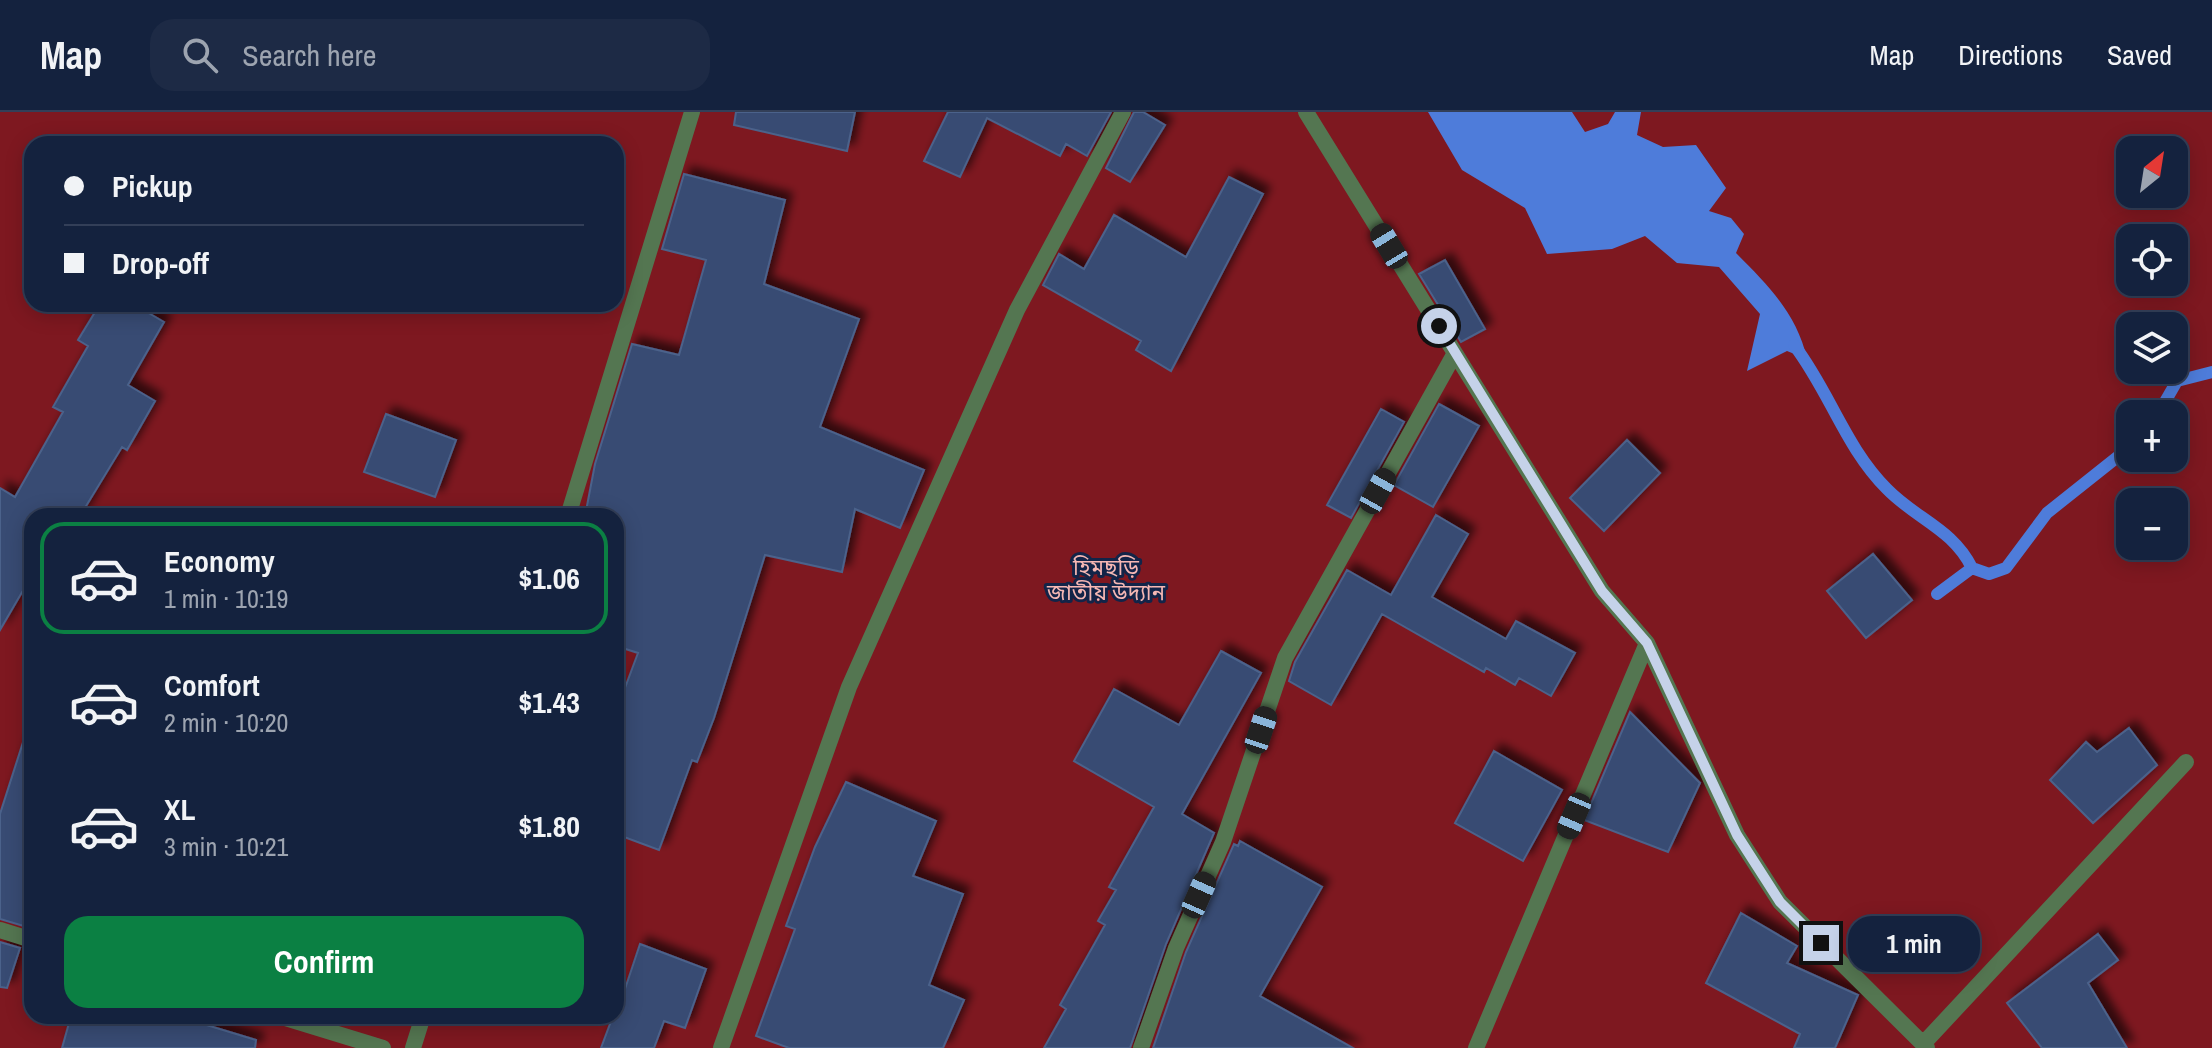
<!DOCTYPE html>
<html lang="en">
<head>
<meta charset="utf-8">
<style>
	body { margin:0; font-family:"Archivo Narrow","Noto Sans Bengali",sans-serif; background:#1d2a45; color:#f1f3f6; height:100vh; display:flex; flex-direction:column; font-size:30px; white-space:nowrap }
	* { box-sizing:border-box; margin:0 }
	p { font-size:26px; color:#9da4b0 }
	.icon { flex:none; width:44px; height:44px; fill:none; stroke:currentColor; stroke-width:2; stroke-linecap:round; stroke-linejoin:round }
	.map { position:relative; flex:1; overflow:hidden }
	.details { position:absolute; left:24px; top:396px; width:600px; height:516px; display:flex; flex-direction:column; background:#14223e; border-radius:24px; box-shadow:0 4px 20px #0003,0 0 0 2px #333f58 }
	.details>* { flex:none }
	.guide { position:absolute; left:24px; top:24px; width:600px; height:176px; border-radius:24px; box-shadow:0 4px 20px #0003,0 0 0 2px #333f58; display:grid; align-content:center; height:176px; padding:0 40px; background:#14223e }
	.needle { width:52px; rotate:30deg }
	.controls { position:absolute; left:2116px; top:24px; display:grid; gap:16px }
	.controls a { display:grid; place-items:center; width:72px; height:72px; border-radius:16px; background:#14223e; box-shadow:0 4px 20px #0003,0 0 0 2px #333f58; font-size:40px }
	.end { position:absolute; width:36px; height:36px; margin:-18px; border:10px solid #c5d2e9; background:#111; box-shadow:0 0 0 4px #111 }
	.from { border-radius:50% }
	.bubble { position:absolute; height:56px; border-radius:24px; background:#14223e; box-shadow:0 4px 20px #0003,0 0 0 2px #333f58; font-size:26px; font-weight:700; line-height:56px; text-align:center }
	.car { position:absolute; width:24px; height:48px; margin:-24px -12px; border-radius:10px; box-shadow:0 0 6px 2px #0007; background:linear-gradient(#222 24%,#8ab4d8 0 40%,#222 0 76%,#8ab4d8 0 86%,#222 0) }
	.guide b { display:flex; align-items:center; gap:28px; height:76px; font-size:30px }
	.guide b+b { border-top:2px solid #333f58 }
	.guide i { width:20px; height:20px; background:#f1f3f6 }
	ul { padding:14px 0 0; list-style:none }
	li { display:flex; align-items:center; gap:24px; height:112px; margin:0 16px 12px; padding:0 24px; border:4px solid transparent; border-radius:24px }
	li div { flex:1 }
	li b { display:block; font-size:30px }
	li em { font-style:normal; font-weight:700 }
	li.on { border-color:#0b8043 }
	li>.icon { width:72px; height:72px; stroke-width:1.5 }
	.cta { display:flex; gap:16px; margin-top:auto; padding:16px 40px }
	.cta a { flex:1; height:92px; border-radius:24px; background:#0b8043; color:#fff; font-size:32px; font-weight:700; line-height:92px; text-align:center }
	header { display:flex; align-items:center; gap:48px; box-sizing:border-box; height:112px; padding:0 40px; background:#14223e; border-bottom:2px solid #333f58 }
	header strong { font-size:38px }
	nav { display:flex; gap:44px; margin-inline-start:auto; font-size:28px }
	.search { width:560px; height:72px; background:#1d2a45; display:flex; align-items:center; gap:20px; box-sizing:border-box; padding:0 28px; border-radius:24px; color:#9da4b0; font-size:30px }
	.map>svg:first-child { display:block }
	.green { fill:#7e1820; fill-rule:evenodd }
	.water { fill:#4e7cda }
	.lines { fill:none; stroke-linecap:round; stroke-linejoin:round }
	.stream { stroke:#4e7cda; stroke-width:12 }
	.building { fill:#374c73; stroke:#4c628b; stroke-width:2; filter:url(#shadow) }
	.street { stroke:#547651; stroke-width:16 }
	.route { stroke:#c5d2e9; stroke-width:10 }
	.labels { text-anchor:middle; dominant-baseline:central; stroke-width:6; stroke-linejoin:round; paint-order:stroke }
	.park-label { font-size:22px; fill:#f6b8b4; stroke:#122448 }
</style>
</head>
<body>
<header>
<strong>Map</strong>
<div class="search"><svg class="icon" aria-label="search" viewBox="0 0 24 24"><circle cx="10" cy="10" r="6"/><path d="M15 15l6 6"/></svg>Search here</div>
<nav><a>Map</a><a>Directions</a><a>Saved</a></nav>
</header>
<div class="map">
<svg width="2212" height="936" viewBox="0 0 2212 936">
	<defs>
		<filter id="shadow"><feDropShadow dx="7" dy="-7" stdDeviation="4" flood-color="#0009"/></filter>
	</defs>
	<rect width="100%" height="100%" fill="#1b2e53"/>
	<!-- green -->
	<path class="green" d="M0,0H2212V936H0ZM32,32H616V192H32ZM2130,38H2174V82H2130ZM2130,126H2174V170H2130ZM2130,214H2174V258H2130ZM2130,302H2174V346H2130ZM2130,390H2174V434H2130ZM32,404H616V904H32Z"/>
	<!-- water -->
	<path class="water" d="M1428,0H1572L1585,20L1608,12L1615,0H1641L1637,23L1663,35L1696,33L1726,76L1709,99L1731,106L1744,122L1736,141C1768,173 1797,202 1807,247L1787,239L1747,259L1760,202L1719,155L1677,151L1645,124L1612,137L1547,142L1525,96L1462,58Z"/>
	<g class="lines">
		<!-- stream -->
		<path class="stream" d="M1794,233C1830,280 1845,335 1887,377C1916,407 1953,417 1972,456L1989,462L2006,456L2047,401L2130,335
			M2158,302L2177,269L2212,260
			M1937,482L1972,456"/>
	</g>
	<!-- building -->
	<path class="building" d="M736,0H855L847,39L734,13Z
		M948,0H1111L1087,44L1066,32L1060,44L987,6L960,65L924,49Z
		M1134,0H1143L1165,13L1130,70L1106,56Z
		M684,62L785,88L764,172L859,207L820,315L924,358L900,416L855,397L842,460L765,443L714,606L697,650L692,648L659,738L616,722V600L638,541L616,534V404L586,399L595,352L632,232L679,243L706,148L662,137Z
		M1229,65L1263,82L1171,259L1136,238L1141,229L1043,173L1059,142L1084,157L1114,103L1186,145Z
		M1445,148L1485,217L1461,230L1419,162Z
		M100,192H133L164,210L128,273L155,289L127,338L122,335L80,404H32V463L0,518V376L15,385L63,300L53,295L88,234L78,228Z
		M1439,292L1479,314L1433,395L1394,373Z
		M1381,297L1404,310L1351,406L1327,393Z
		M386,302L456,328L435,385L364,360Z
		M1627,328L1660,361L1604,419L1570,386Z
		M1436,403L1468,422L1432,485L1506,527L1516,509L1575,541L1551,584L1519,566L1515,573L1486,556L1484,560L1382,502L1331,593L1289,569L1295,550L1347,458L1391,483Z
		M1873,442L1912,488L1866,526L1827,479Z
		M1221,539L1261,561L1182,702L1214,721L1166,832L1130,936H1044L1066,897L1060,893L1105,813L1098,809L1116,778L1109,775L1154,695L1074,649L1114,577L1179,613Z
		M1630,600L1700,671L1668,740L1584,708Z
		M2129,616L2157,653L2093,711L2050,668L2086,630L2097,640Z
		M25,624L32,625V798L27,815L0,807V702Z
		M1494,639L1562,678L1523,749L1455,711Z
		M846,670L936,709L913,764L963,782L929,873L964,888L943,936H789L756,924L795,817L786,814L815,735Z
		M1240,729L1322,775L1260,884L1353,936H1153L1186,840L1234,732L1238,734Z
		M1741,801L1797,834L1787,851L1858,883L1835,936H1794L1800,922L1706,871Z
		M2098,822L2118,848L2088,871L2127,936H2042L2007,891Z
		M0,830L20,836L7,876L0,875Z
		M640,832L706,857L685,916L664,909L654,936H601L613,904H616Z
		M71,904H177L256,928L255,936H62Z"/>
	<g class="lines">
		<!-- street -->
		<path class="street" d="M1306,0L1602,479L1647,531L1737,723L1780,790L1927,936
			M568,404L692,0
			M0,818L32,828
			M279,904L383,936
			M1923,932L2186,650
			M413,936L423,904
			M721,936L849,575L1017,198L1123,0
			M1141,936L1176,836L1223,730L1285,546L1455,241
			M1476,936L1647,531"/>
	</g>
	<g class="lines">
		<!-- route -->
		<path class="route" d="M1439,214L1602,479L1647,531L1737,723L1780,790L1821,831"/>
	</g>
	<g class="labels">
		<!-- park labels -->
		<g class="park-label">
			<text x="1106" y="455">হিমছড়ি<tspan x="1106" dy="25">জাতীয় উদ্যান</tspan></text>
		</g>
	</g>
</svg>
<div class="controls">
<a><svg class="needle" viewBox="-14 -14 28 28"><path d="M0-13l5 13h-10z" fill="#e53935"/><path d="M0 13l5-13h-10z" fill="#9da4b0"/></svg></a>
<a><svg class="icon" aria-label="locate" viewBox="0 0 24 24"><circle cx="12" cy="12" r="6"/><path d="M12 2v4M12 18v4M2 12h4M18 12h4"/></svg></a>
<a><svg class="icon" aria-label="layers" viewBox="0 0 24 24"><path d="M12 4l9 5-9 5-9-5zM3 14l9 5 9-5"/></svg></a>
<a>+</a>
<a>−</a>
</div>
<i class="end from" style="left:1439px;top:214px"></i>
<i class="end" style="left:1821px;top:831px"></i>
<div class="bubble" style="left:1848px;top:804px;width:132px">1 min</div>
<i class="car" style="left:1389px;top:134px;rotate:329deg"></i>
<i class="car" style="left:1378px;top:379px;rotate:29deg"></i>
<i class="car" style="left:1261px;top:618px;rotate:18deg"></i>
<i class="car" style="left:1574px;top:704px;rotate:203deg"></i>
<i class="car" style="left:1199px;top:783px;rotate:24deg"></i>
<div class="guide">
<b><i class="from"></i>Pickup</b>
<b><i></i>Drop-off</b>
</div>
<section class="details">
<ul>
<li class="on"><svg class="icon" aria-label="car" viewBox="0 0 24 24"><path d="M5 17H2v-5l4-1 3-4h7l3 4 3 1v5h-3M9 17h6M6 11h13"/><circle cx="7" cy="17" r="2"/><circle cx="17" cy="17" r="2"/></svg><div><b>Economy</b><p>1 min · 10:19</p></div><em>$1.06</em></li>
<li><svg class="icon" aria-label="car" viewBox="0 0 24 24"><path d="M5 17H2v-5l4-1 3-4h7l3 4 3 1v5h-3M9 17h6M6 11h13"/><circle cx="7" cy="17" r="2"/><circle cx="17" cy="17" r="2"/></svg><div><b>Comfort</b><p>2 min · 10:20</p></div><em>$1.43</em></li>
<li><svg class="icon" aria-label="car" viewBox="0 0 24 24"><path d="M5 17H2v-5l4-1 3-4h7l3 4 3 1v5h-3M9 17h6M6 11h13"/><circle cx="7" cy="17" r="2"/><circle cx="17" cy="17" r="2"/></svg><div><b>XL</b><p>3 min · 10:21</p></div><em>$1.80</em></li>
</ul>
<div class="cta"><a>Confirm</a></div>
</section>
</div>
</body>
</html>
